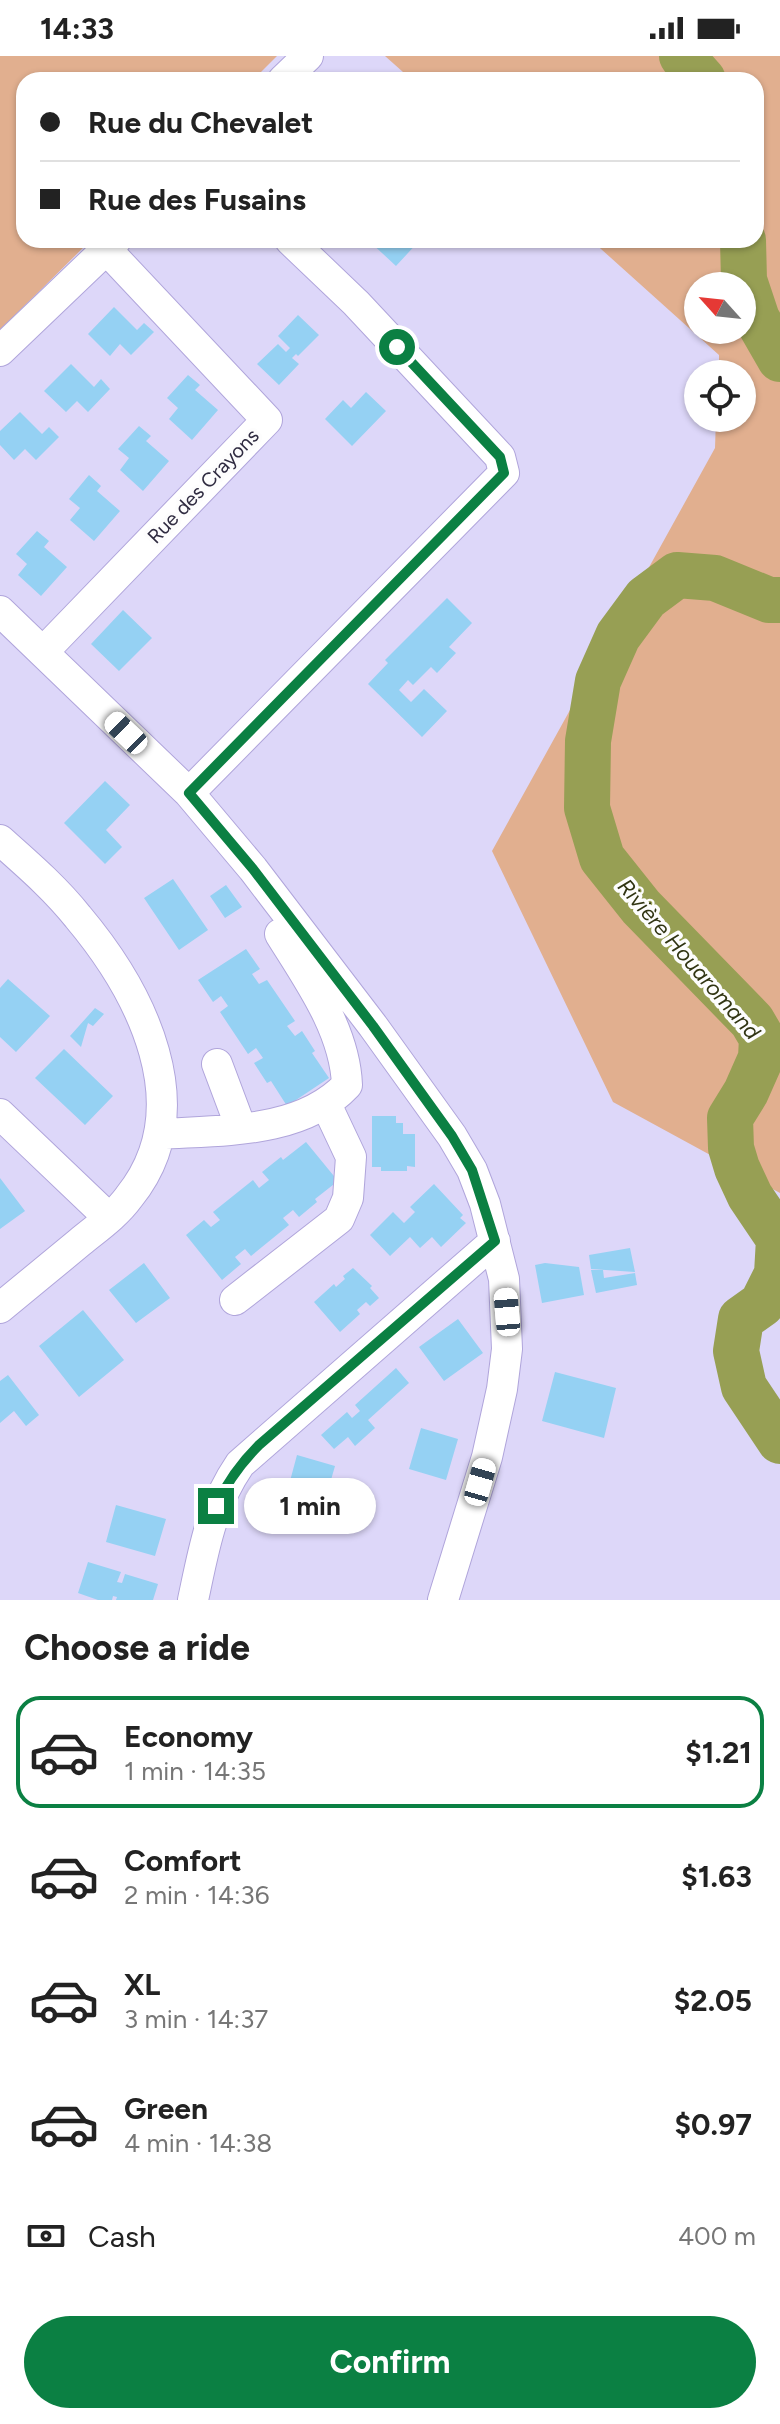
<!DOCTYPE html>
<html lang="en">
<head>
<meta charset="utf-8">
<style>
	body { margin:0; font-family:Figtree,sans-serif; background:#f6f6f6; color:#222; height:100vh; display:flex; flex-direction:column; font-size:30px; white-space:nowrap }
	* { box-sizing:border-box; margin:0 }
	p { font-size:26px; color:#767676 }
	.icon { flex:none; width:44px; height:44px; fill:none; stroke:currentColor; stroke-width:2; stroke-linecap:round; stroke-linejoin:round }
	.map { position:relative; height:1544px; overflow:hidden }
	.details { display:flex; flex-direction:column; background:#fff; flex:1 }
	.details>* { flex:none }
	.guide { position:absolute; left:16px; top:16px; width:748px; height:176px; border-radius:24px; box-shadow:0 2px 6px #0004; display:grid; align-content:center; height:176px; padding:0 24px; background:#fff }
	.needle { width:52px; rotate:297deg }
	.fabs { position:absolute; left:684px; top:216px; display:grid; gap:16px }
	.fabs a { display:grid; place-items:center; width:72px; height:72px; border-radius:50%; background:#fff; box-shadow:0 2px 6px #0004; font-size:40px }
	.end { position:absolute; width:36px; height:36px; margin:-18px; border:10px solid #0b8043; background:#fff; box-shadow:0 0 0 4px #fff }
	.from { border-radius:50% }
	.bubble { position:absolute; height:56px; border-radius:28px; background:#fff; box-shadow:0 2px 6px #0004; font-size:26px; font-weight:700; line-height:56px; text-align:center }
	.car { position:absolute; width:24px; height:48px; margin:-24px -12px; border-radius:10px; box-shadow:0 0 6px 2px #0007; background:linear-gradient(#fff 24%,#345 0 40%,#fff 0 76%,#345 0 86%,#fff 0) }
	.guide b { display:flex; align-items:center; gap:28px; height:76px; font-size:30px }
	.guide b+b { border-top:2px solid #e0e0e0 }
	.guide i { width:20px; height:20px; background:#222 }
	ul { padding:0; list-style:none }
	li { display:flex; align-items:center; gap:24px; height:112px; margin:0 16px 12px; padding:0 8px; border:4px solid transparent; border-radius:24px }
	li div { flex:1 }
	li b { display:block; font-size:30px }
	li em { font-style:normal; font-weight:700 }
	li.current { border-color:#0b8043 }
	li>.icon { width:72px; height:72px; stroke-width:1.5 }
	h2 { padding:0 24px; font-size:36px; line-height:96px }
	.pay { display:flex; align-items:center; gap:20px; height:88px; padding:0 24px; font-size:30px }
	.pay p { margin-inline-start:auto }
	.button { display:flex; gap:16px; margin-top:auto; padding:16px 24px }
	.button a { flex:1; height:92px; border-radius:48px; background:#0b8043; color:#fff; font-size:32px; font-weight:700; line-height:92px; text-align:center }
	.status { display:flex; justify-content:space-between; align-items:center; height:56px; padding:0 40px; background:#fff; direction:ltr }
	.status svg { height:22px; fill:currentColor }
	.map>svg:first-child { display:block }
	.green { fill:#e1af8f; fill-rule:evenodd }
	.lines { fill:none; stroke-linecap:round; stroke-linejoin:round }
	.river { stroke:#979f54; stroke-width:46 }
	.building { fill:#95d1f3 }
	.minor-casing { stroke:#b0a5db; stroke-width:32 }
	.minor { stroke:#fff; stroke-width:30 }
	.route { stroke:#0b8043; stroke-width:10 }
	.labels { text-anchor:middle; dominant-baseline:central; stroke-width:7; stroke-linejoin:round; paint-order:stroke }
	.street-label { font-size:20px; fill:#302c41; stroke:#fdfdfd }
	.water-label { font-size:22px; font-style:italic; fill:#313513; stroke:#fdfdfd }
</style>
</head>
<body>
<div class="status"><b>14:33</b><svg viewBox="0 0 49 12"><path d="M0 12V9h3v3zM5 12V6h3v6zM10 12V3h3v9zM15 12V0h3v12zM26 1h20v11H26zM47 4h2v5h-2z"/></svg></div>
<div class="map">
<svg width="780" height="1544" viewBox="0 0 780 1544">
	<rect width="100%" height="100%" fill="#ddd7f9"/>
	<!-- green -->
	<path class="green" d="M0,0H277L253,24H24V184H91L0,274Z
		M385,0H780V1137L613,1046L492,795L715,392L716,362H742V318H719V299L591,184H756V24H412ZM698,230H742V274H698Z"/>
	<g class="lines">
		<!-- river -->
		<path class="river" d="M682,0L703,24
			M743,184L744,224L757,263L780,303
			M780,544H769L715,522L677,519L646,542L618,580L598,625L588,685L587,752L602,802L641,851L752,965L762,982L761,1002L746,1036L730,1062L731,1092L737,1112L750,1140L779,1183L777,1218L762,1248L741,1263L736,1295L744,1331L780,1385"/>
	</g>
	<!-- building -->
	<path class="building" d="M368,184H420L396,210Z
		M114,251L137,274L144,267L154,276L131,299L120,288L110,300L88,278Z
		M298,259L319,279L298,300L296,298L292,302L299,308L279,329L257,308L278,288L286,296L290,292L278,280Z
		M71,308L94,331L101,323L110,333L88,356L77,345L66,356L44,335Z
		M188,319L200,329L195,334L218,354L192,384L169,363L178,352L167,342Z
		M366,336L386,355L352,390L325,363L343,344L351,352Z
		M20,356L42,378L49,371L59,381L36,404L25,393L14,404L0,389V375Z
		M139,370L151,380L146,385L169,405L143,435L120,414L129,402L118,393Z
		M89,419L101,430L97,435L120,455L94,485L70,464L80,452L69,443Z
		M37,475L49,485L44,491L67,511L41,540L18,519L27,508L16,498Z
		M447,542L472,567L449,591L456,597L437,617L431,611L413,629L408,624L399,634L411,646L424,633L447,655L422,681L368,628L388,607L385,604Z
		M123,554L152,582L119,615L91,588Z
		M105,725L130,749L106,774L122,791L105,808L64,767Z
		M173,823L208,874L179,894L144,842Z
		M226,829L242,851L225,862L210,840Z
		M246,893L260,913L252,918L259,928L267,924L295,965L287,970L295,980L302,975L315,995L312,997L329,1022L287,1050L271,1025L267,1027L254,1007L263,1002L256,992L248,998L220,956L228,950L221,940L213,946L198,924Z
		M8,923L50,960L16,996L0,981V932Z
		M95,952L104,958L93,970L88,967L81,991L70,980Z
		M64,993L113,1040L85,1069L35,1022Z
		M372,1060H396V1067H403V1078H415V1111L407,1110V1115H381V1111H372Z
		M306,1086L338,1125L315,1143L317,1146L299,1161L293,1154L283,1162L289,1169L251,1200L245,1193L235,1201L241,1208L222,1224L186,1179L204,1164L211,1171L220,1164L213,1156L253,1124L259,1132L269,1124L262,1116L281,1101L283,1104Z
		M0,1122L25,1155L0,1173Z
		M434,1128L463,1159L460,1162L466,1167L441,1191L432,1181L420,1192L410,1181L390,1200L370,1179L393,1156L404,1167L415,1156L410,1151Z
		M630,1192L635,1216L591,1213L589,1199Z
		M144,1207L170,1242L136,1267L109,1234Z
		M545,1207L579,1211L584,1239L542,1247L535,1209Z
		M353,1212L372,1230L370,1232L379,1242L370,1250L366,1246L357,1254L360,1258L340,1276L314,1246L334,1228L336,1231L345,1223L343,1220Z
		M591,1214H603L604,1222L635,1217L637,1229L596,1237Z
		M83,1254L124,1304L79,1341L39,1290Z
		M458,1263L483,1297L444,1325L419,1291Z
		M396,1312L409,1327L368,1364L375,1372L355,1390L348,1381L334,1393L321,1379L347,1356L352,1362L360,1355L355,1349Z
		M555,1316L616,1332L604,1382L542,1365Z
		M8,1319L39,1359L26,1370L14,1355L0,1367V1325Z
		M421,1372L458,1383L446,1424L409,1413Z
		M297,1399L335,1410L320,1462L283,1451Z
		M116,1449L166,1463L155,1500L106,1486Z
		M88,1506L121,1516L117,1526L122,1527L125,1518L158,1528L153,1544H116L117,1541L113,1540L112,1544H98L78,1537Z"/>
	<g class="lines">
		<!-- minor casing -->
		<g class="minor-casing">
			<path id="minor" d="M283,24L308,0
				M0,295L116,184
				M0,555L189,737L253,813L373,970L452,1080L472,1114L485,1148L504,1223L507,1293L502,1333L487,1401L443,1544
				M43,596L267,364L106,193
				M189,737L504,417L500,401L356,247L290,184
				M0,784C27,808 55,832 78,861C141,936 201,1052 129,1141C116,1159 97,1172 80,1186C53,1208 27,1230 0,1252
				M217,1008L241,1072
				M0,1058L109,1162
				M160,1078C222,1074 301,1078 347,1029C345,974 308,923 280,878
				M235,1244L339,1163L348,1142L351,1101L326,1048
				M193,1544C204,1493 210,1452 240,1408L495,1185"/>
		</g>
		<!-- minor -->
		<use href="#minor" class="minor"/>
	</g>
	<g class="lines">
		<!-- route -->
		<path class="route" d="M216,1450C227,1426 240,1408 259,1389L495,1185L472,1114L452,1080L373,970L253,813L189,737L504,417L500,401L397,291"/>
	</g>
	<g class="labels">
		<!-- street labels -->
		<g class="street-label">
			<text transform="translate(203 430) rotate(-46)">Rue des Crayons</text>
		</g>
		<!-- water labels -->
		<g class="water-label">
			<text transform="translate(689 903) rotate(49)">Rivière Houaromand</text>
		</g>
	</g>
</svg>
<div class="fabs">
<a><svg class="needle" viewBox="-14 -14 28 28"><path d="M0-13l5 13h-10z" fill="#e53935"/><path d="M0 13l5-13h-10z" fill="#767676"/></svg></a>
<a><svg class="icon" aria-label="locate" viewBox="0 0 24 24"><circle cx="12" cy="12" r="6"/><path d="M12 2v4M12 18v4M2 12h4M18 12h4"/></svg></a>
</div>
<i class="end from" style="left:397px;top:291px"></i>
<i class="end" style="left:216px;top:1450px"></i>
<div class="bubble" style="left:244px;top:1422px;width:132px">1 min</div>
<i class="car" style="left:126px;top:677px;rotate:314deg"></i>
<i class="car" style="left:507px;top:1256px;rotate:355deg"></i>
<i class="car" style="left:480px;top:1426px;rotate:16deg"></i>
<div class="guide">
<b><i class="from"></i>Rue du Chevalet</b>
<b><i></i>Rue des Fusains</b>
</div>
</div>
<section class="details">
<h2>Choose a ride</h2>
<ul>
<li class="current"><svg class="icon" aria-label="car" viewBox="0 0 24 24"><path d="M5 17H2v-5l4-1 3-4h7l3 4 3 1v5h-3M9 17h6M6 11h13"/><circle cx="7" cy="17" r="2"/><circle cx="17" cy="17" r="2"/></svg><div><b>Economy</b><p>1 min · 14:35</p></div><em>$1.21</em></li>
<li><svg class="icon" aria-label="car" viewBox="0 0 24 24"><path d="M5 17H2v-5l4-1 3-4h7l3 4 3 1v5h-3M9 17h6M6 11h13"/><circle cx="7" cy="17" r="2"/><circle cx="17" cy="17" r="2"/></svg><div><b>Comfort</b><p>2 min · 14:36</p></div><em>$1.63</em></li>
<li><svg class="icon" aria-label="car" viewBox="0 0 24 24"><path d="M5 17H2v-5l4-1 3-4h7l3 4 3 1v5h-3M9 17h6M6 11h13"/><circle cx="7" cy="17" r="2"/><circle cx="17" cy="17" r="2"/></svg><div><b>XL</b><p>3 min · 14:37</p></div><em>$2.05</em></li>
<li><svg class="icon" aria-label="car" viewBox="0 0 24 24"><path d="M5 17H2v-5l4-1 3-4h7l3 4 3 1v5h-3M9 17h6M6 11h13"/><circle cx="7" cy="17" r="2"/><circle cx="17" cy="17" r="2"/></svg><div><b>Green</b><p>4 min · 14:38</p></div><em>$0.97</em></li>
</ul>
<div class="pay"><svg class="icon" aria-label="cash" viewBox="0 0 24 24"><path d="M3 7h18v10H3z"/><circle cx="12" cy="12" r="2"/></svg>Cash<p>400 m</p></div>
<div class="button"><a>Confirm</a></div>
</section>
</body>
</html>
